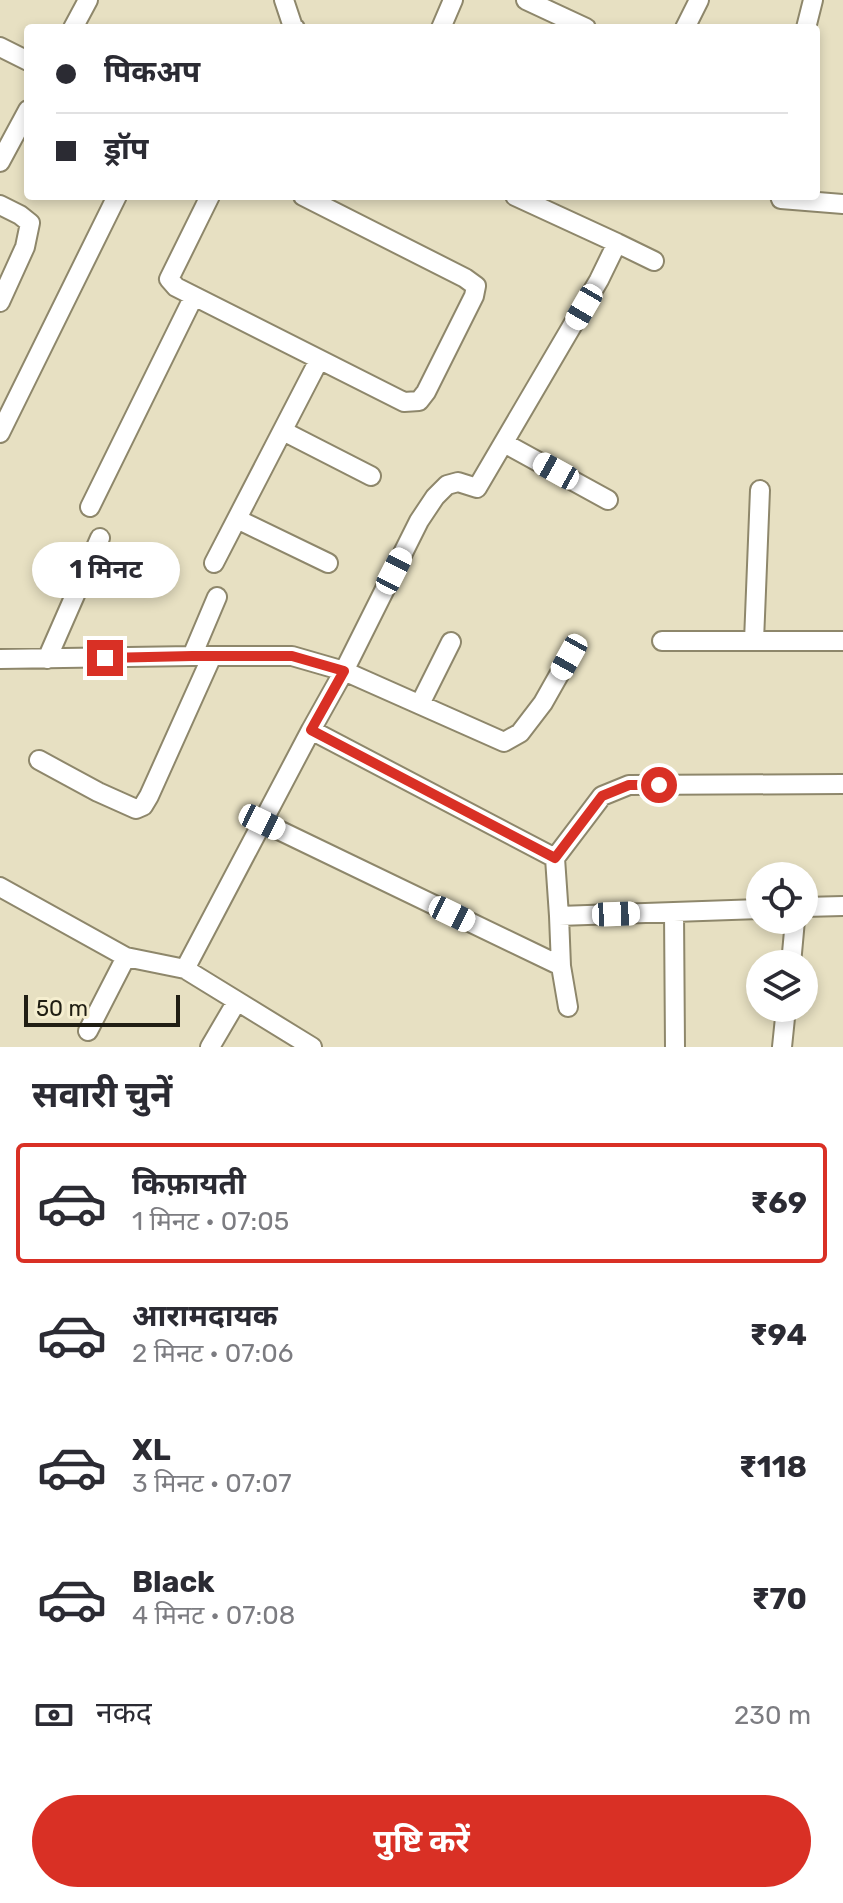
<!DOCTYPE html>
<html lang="hi">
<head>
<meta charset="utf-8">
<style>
	body { margin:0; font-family:Rubik,"Noto Sans Devanagari",sans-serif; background:#f2f2f3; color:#2b2b33; height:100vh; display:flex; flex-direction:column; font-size:30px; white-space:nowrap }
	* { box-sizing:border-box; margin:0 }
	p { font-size:26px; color:#7c7c81 }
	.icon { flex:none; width:44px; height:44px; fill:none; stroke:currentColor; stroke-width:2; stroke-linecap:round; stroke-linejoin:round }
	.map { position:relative; height:1047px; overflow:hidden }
	.sheet { display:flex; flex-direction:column; background:#fff; flex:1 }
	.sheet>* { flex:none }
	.top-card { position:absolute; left:24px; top:24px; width:796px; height:176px; border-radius:8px; box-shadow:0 4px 12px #0003; display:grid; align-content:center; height:176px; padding:0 32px; background:#fff }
	.tools { position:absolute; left:746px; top:862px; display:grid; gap:16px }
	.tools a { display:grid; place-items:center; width:72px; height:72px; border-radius:50%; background:#fff; box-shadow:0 4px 12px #0003; font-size:40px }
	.scale { position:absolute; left:24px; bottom:20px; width:156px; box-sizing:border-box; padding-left:8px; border:4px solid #201e13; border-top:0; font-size:22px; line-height:28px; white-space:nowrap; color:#201e13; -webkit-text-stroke:6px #f5eecf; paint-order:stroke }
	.end { position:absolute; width:36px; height:36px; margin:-18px; border:10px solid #d93025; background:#fff; box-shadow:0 0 0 4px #fff }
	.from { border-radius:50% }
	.bubble { position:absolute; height:56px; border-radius:28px; background:#fff; box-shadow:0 4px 12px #0003; font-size:26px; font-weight:700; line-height:56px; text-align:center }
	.car { position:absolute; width:24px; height:48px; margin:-24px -12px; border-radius:10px; box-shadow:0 0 6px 2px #0007; background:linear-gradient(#fff 24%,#345 0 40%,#fff 0 76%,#345 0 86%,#fff 0) }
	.top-card b { display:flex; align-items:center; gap:28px; height:76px; font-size:30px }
	.top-card b+b { border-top:2px solid #e1e1e2 }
	.top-card i { width:20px; height:20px; background:#2b2b33 }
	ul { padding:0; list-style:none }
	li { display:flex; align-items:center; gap:24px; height:120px; margin:0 16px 12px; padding:0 16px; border:4px solid transparent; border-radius:8px }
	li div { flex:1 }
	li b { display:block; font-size:30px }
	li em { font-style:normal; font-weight:700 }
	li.current { border-color:#d93025 }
	li>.icon { width:72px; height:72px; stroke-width:1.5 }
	h2 { padding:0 32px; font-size:36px; line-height:96px }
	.pay { display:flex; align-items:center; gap:20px; height:88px; padding:0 32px; font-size:30px }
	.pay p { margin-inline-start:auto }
	.cta { display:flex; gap:16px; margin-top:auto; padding:16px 32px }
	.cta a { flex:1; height:92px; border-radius:48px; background:#d93025; color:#fff; font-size:32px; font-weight:700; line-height:92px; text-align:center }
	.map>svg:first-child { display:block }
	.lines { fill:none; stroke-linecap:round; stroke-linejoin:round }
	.minor-casing { stroke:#8e876b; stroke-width:22 }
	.minor { stroke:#fff; stroke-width:18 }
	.route { stroke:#d93025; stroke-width:10 }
</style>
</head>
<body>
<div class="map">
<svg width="843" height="1047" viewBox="0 0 843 1047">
	<rect width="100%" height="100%" fill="#e7e0c2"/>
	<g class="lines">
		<!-- minor casing -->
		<g class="minor-casing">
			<path id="minor" d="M284,0L293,27L295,28
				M526,0L586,28
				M73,28L88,0
				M441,28L453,0
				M685,28L699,0
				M806,28L813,0
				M0,47L28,61
				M0,162L28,110
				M210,196L169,279L176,287L404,402L419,401L426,392L474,296L476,286L465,278L303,196
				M515,196L617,243L599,280L477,488L458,482L447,485L435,497L419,521L344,671L504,742L520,733L543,703L569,657
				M780,196L781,199L843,204
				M0,205L20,215L30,223L25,247L0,302
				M617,243L654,261
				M283,431L371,476
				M0,433L117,196
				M504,443L608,500
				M90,507L194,296
				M237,519L328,563
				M214,563L319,360
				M662,641H843
				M754,641L760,490
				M192,656L217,597
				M0,659L192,656H292L344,671L311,730
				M47,659L100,538
				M420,704L451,642
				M39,760L98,792L136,809L143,806L149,796L212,656
				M262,822L561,966L559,916
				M555,858L602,796L629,785L843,784
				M0,887L126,957L185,969
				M804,907L843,906
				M674,912L675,1047
				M791,964L795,920
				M561,966L568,1007
				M88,1031L126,957
				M210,1047L237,1001
				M312,1047L185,969L311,730L555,858L559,916L760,909
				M782,1047L786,1008"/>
		</g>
		<!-- minor -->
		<use href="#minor" class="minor"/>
	</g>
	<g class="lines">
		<!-- route -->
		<path class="route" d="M105,658L192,656H292L344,671L311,730L555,858L602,796L629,785H659"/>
	</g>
</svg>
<div class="tools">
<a><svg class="icon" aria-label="locate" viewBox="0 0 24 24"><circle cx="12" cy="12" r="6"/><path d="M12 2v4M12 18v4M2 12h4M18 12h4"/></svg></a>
<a><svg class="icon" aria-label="layers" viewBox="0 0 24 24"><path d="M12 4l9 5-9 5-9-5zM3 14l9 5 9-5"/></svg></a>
</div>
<div class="scale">50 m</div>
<i class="end from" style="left:659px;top:785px"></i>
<i class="end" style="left:105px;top:658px"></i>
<div class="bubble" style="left:32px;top:542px;width:148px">1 मिनट</div>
<i class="car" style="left:584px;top:307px;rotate:210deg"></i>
<i class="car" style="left:556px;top:471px;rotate:299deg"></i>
<i class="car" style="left:394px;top:571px;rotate:27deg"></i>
<i class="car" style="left:569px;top:657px;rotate:209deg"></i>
<i class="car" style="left:262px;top:822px;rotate:116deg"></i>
<i class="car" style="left:452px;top:914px;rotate:116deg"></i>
<i class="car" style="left:616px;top:914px;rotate:88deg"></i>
<div class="top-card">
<b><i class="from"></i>पिकअप</b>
<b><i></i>ड्रॉप</b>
</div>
</div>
<section class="sheet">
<h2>सवारी चुनें</h2>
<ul>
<li class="current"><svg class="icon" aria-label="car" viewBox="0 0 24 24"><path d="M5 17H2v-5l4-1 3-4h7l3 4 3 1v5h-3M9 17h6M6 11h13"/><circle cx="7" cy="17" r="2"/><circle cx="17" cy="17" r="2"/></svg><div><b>किफ़ायती</b><p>1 मिनट · 07:05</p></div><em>₹69</em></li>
<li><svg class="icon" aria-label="car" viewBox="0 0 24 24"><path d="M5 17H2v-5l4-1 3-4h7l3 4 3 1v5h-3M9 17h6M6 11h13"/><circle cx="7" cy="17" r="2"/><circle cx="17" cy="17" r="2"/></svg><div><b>आरामदायक</b><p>2 मिनट · 07:06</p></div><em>₹94</em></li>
<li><svg class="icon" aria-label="car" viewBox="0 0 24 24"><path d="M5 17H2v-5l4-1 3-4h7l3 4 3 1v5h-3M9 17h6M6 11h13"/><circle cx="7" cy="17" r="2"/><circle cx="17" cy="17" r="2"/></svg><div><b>XL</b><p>3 मिनट · 07:07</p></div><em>₹118</em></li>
<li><svg class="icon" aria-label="car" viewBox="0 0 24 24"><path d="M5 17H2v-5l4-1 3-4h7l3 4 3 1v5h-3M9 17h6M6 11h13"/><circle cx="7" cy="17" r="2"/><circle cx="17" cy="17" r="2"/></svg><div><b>Black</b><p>4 मिनट · 07:08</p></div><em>₹70</em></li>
</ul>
<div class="pay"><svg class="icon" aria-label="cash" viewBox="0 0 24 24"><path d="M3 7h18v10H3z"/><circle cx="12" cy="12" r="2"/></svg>नकद<p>230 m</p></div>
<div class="cta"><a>पुष्टि करें</a></div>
</section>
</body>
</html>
